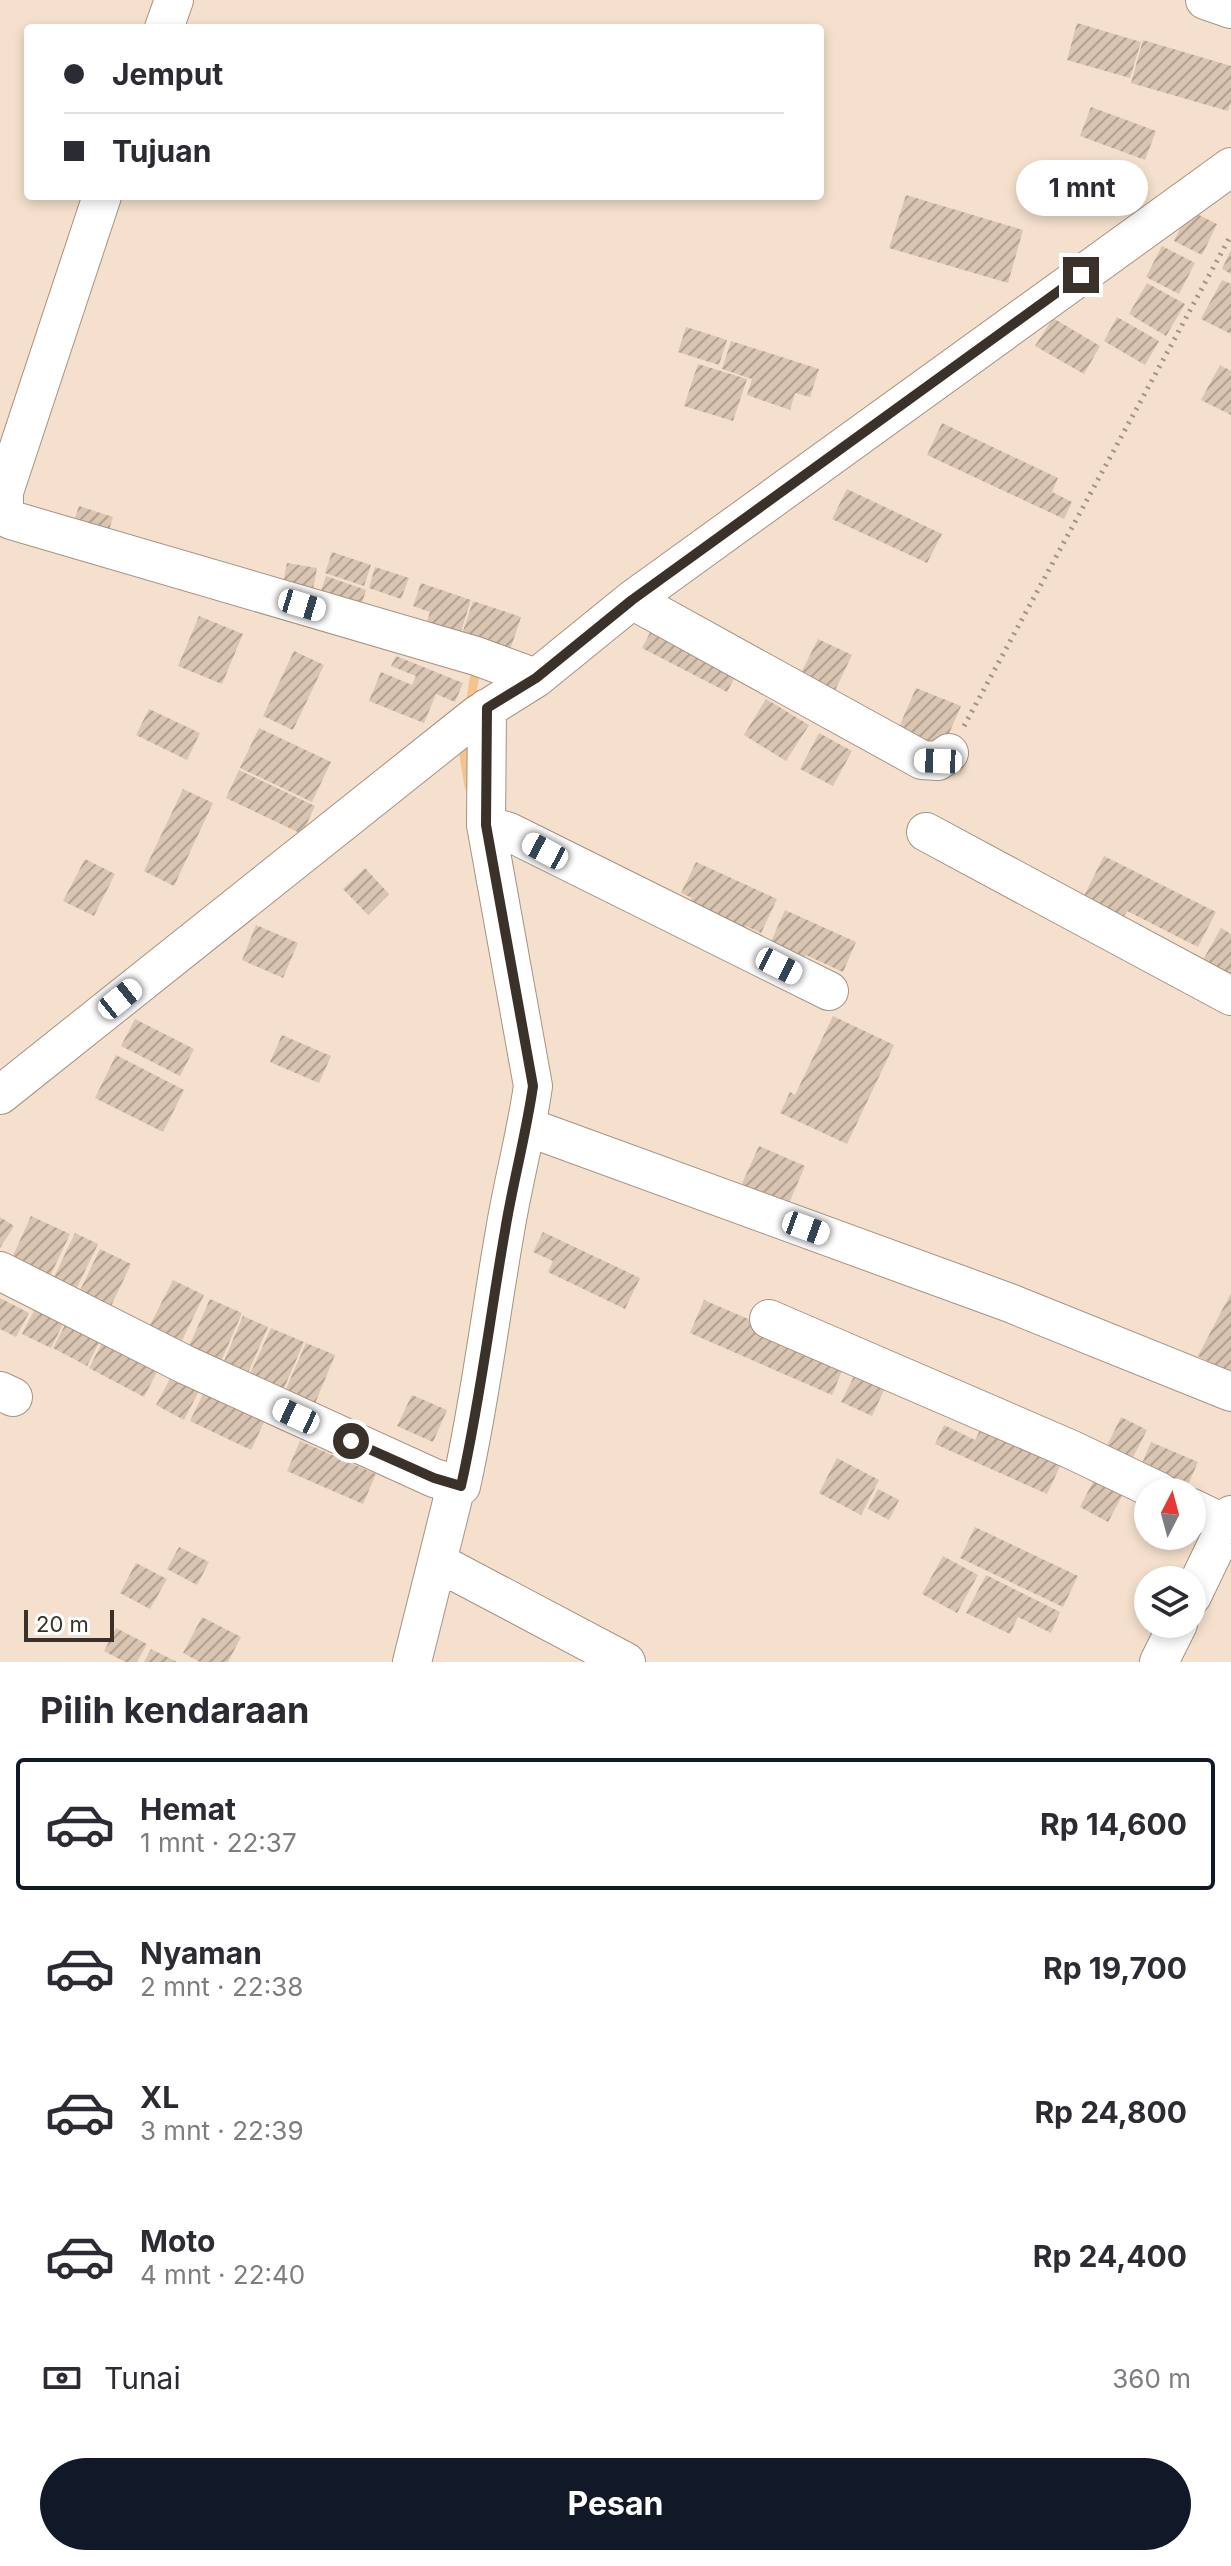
<!DOCTYPE html>
<html lang="id">
<head>
<meta charset="utf-8">
<style>
	body { margin:0; font-family:Inter,sans-serif; background:#f7f7f7; color:#2b2b33; height:100vh; display:flex; flex-direction:column; font-size:30px; white-space:nowrap }
	* { box-sizing:border-box; margin:0 }
	p { font-size:26px; color:#7c7c81 }
	.icon { flex:none; width:44px; height:44px; fill:none; stroke:currentColor; stroke-width:2; stroke-linecap:round; stroke-linejoin:round }
	.map { position:relative; height:1662px; overflow:hidden }
	.drawer { display:flex; flex-direction:column; background:#fff; flex:1 }
	.drawer>* { flex:none }
	.banner { position:absolute; left:24px; top:24px; width:800px; height:176px; border-radius:8px; box-shadow:0 4px 12px #0003; display:grid; align-content:center; height:176px; padding:0 40px; background:#fff }
	.needle { width:52px; rotate:6deg }
	.controls { position:absolute; left:1134px; top:1478px; display:grid; gap:16px }
	.controls a { display:grid; place-items:center; width:72px; height:72px; border-radius:50%; background:#fff; box-shadow:0 4px 12px #0003; font-size:40px }
	.scale { position:absolute; left:24px; bottom:20px; width:90px; box-sizing:border-box; padding-left:8px; border:4px solid #3a322a; border-top:0; font-size:22px; line-height:28px; white-space:nowrap; color:#3a322a; -webkit-text-stroke:6px #fff; paint-order:stroke }
	.end { position:absolute; width:36px; height:36px; margin:-18px; border:10px solid #3a322a; background:#fff; box-shadow:0 0 0 4px #fff }
	.from { border-radius:50% }
	.bubble { position:absolute; height:56px; border-radius:28px; background:#fff; box-shadow:0 4px 12px #0003; font-size:26px; font-weight:700; line-height:56px; text-align:center }
	.car { position:absolute; width:24px; height:48px; margin:-24px -12px; border-radius:10px; box-shadow:0 0 6px 2px #0007; background:linear-gradient(#fff 24%,#345 0 40%,#fff 0 76%,#345 0 86%,#fff 0) }
	.banner b { display:flex; align-items:center; gap:28px; height:76px; font-size:30px }
	.banner b+b { border-top:2px solid #e1e1e2 }
	.banner i { width:20px; height:20px; background:#2b2b33 }
	ul { padding:0; list-style:none }
	li { display:flex; align-items:center; gap:24px; height:132px; margin:0 16px 12px; padding:0 24px; border:4px solid transparent; border-radius:8px }
	li div { flex:1 }
	li b { display:block; font-size:30px }
	li em { font-style:normal; font-weight:700 }
	li.active { border-color:#111827 }
	li>.icon { width:72px; height:72px; stroke-width:1.5 }
	h2 { padding:0 40px; font-size:36px; line-height:96px }
	.pay { display:flex; align-items:center; gap:20px; height:88px; padding:0 40px; font-size:30px }
	.pay p { margin-inline-start:auto }
	.primary-button { display:flex; gap:16px; margin-top:auto; padding:16px 40px }
	.primary-button a { flex:1; height:92px; border-radius:48px; background:#111827; color:#fff; font-size:32px; font-weight:700; line-height:92px; text-align:center }
	.map>svg:first-child { display:block }
	.lines { fill:none; stroke-linecap:round; stroke-linejoin:round }
	.stream { stroke:#f4c38e; stroke-width:9 }
	.building { fill:url(#building-hatch) }
	.minor-casing { stroke:#a69380; stroke-width:40 }
	.path { stroke:#a19283; stroke-width:5; stroke-dasharray:2 6; stroke-linecap:butt }
	.minor { stroke:#fff; stroke-width:38 }
	.route { stroke:#3a322a; stroke-width:10 }
</style>
</head>
<body>
<div class="map">
<svg width="1231" height="1662" viewBox="0 0 1231 1662">
	<defs>
		<pattern id="building-hatch" width="6" height="6" patternUnits="userSpaceOnUse" patternTransform="scale(2)"><rect width="6" height="6" fill="#d9c5b1"/><path d="M-1 1l2-2M0 6l6-6M5 7l2-2" fill="none" stroke="#b1a190"/></pattern>
	</defs>
	<rect width="100%" height="100%" fill="#f4e0cc"/>
	<g class="lines">
		<!-- stream -->
		<path class="stream" d="M470,707L476,666
			M466,738L464,756L469,786"/>
	</g>
	<!-- building -->
	<path class="building" d="M1077,23L1141,42L1130,78L1067,60Z
		M1143,40L1231,66V102L1228,111L1131,83Z
		M1091,107L1156,131L1145,160L1080,136Z
		M906,195L1023,230L1008,283L889,248Z
		M1189,210L1217,224L1202,255L1174,241Z
		M1162,246L1195,263L1179,294L1146,277Z
		M1231,250V274L1222,269Z
		M1222,280L1231,284V334L1201,319Z
		M1147,283L1185,304L1166,336L1129,314Z
		M1117,317L1159,341L1145,365L1104,341Z
		M1053,318L1100,346L1084,374L1035,346Z
		M686,327L727,340L719,365L678,352Z
		M731,341L819,369L810,397L795,393L790,410L747,395L752,379L722,369Z
		M698,364L747,379L733,421L684,406Z
		M1220,365L1231,371V415L1201,400Z
		M942,423L1058,478L1052,492L1072,502L1064,519L927,455Z
		M847,489L942,534L927,563L832,519Z
		M79,506L113,517L105,544L70,533Z
		M332,552L371,565L364,586L325,573Z
		M287,563L317,568L311,600L281,594Z
		M375,567L409,578L401,599L369,588Z
		M326,576L366,590L358,616L317,603Z
		M421,583L471,600L459,638L425,627L430,612L413,606Z
		M473,601L521,617L505,665L457,649Z
		M199,616L243,634L222,684L178,666Z
		M653,627L738,671L727,692L642,648Z
		M818,639L852,655L830,701L795,685Z
		M294,651L324,665L293,730L263,716Z
		M396,656L463,683L455,702L436,694L424,723L369,701L381,672L412,685L416,676L391,666Z
		M916,688L961,706L940,754L896,734Z
		M766,699L809,725L786,761L744,735Z
		M149,709L200,733L187,760L136,735Z
		M259,728L331,762L312,802L240,768Z
		M819,733L852,751L833,786L800,769Z
		M239,770L315,806L302,834L226,798Z
		M183,789L213,803L174,886L144,871Z
		M1104,856L1216,912L1198,947L1127,911L1122,920L1082,900Z
		M85,859L115,874L94,916L63,901Z
		M696,862L777,899L761,933L746,926L740,939L685,914L692,898L681,893Z
		M365,868L389,894L368,915L343,889Z
		M785,910L856,942L843,972L806,955L798,970L765,955Z
		M256,925L298,943L283,978L242,960Z
		M1221,928L1231,934V975L1203,960Z
		M833,1016L894,1045L847,1144L780,1113L790,1092L795,1095Z
		M135,1019L194,1049L180,1076L121,1046Z
		M282,1035L331,1056L319,1083L270,1062Z
		M116,1055L184,1090L163,1132L95,1098Z
		M759,1146L805,1166L786,1210L739,1190Z
		M31,1216L70,1234L44,1289L6,1271Z
		M0,1217L14,1226L0,1248Z
		M543,1232L640,1278L625,1309L548,1272L553,1261L533,1252Z
		M75,1233L98,1244L70,1302L47,1292Z
		M100,1249L131,1264L104,1321L72,1307Z
		M173,1280L204,1295L177,1351L145,1335Z
		M1231,1293V1373L1198,1356Z
		M0,1298L29,1313L16,1337L0,1329Z
		M210,1299L242,1313L216,1373L199,1365L204,1352L189,1346Z
		M704,1300L846,1361L832,1395L690,1333Z
		M36,1307L64,1322L51,1348L22,1334Z
		M243,1316L268,1327L241,1389L224,1382L231,1365L224,1361Z
		M66,1323L100,1341L87,1366L53,1348Z
		M271,1328L304,1342L278,1402L244,1387Z
		M102,1343L157,1372L144,1397L89,1368Z
		M306,1343L335,1355L312,1411L282,1398Z
		M855,1374L885,1388L872,1416L841,1402Z
		M172,1375L200,1389L184,1420L156,1405Z
		M204,1392L265,1420L251,1450L190,1421Z
		M412,1395L447,1410L433,1442L397,1426Z
		M1121,1417L1147,1430L1126,1471L1101,1458Z
		M944,1425L975,1440L981,1428L1061,1464L1047,1494L935,1444Z
		M300,1441L376,1474L363,1504L287,1471Z
		M1151,1442L1198,1462L1187,1487L1174,1482L1136,1478Z
		M837,1458L879,1480L861,1515L819,1493Z
		M1098,1472L1127,1487L1108,1522L1080,1507Z
		M878,1489L899,1500L889,1520L868,1509Z
		M975,1527L1078,1576L1063,1607L960,1558Z
		M179,1547L209,1562L197,1585L167,1569Z
		M943,1556L978,1575L957,1613L922,1594Z
		M136,1563L167,1579L150,1609L120,1593Z
		M986,1575L1060,1612L1051,1633L1018,1617L1010,1634L966,1613Z
		M202,1617L241,1637L228,1662H200L183,1653Z
		M116,1628L147,1644L137,1662H125L104,1651Z
		M151,1649L177,1662H144Z"/>
	<g class="lines">
		<!-- minor casing -->
		<g class="minor-casing">
			<path id="minor" d="M1205,0L1231,9
				M164,28L174,0
				M102,196L4,492V510L11,520L476,656L536,678
				M632,600L922,760L938,761L949,753
				M487,708L486,825L509,832L829,991
				M926,832L1231,996
				M0,1095L477,715L536,678L632,600L1231,167
				M527,1129L544,1133L1010,1303L1231,1392
				M0,1271L186,1365L434,1478L461,1486C480,1402 490,1316 505,1231C513,1182 526,1135 533,1086L486,825
				M769,1319L1070,1449L1160,1492
				M0,1391L13,1397
				M456,1486L437,1562L626,1662
				M1192,1508L1227,1525
				M1192,1596L1231,1515
				M412,1662L437,1562
				M1159,1662L1178,1624"/>
		</g>
		<!-- path -->
		<path class="path" d="M964,726L1231,235"/>
		<!-- minor -->
		<use href="#minor" class="minor"/>
	</g>
	<g class="lines">
		<!-- route -->
		<path class="route" d="M351,1441L434,1478L461,1486C480,1402 490,1316 505,1231C513,1182 526,1135 533,1086L486,825L487,708L536,678L632,600L1081,275"/>
	</g>
</svg>
<div class="controls">
<a><svg class="needle" viewBox="-14 -14 28 28"><path d="M0-13l5 13h-10z" fill="#e53935"/><path d="M0 13l5-13h-10z" fill="#7c7c81"/></svg></a>
<a><svg class="icon" aria-label="layers" viewBox="0 0 24 24"><path d="M12 4l9 5-9 5-9-5zM3 14l9 5 9-5"/></svg></a>
</div>
<div class="scale">20 m</div>
<i class="end from" style="left:351px;top:1441px"></i>
<i class="end" style="left:1081px;top:275px"></i>
<div class="bubble" style="left:1016px;top:160px;width:132px">1 mnt</div>
<i class="car" style="left:302px;top:605px;rotate:107deg"></i>
<i class="car" style="left:938px;top:761px;rotate:272deg"></i>
<i class="car" style="left:545px;top:851px;rotate:298deg"></i>
<i class="car" style="left:779px;top:966px;rotate:117deg"></i>
<i class="car" style="left:120px;top:999px;rotate:51deg"></i>
<i class="car" style="left:806px;top:1228px;rotate:110deg"></i>
<i class="car" style="left:296px;top:1416px;rotate:295deg"></i>
<div class="banner">
<b><i class="from"></i>Jemput</b>
<b><i></i>Tujuan</b>
</div>
</div>
<section class="drawer">
<h2>Pilih kendaraan</h2>
<ul>
<li class="active"><svg class="icon" aria-label="car" viewBox="0 0 24 24"><path d="M5 17H2v-5l4-1 3-4h7l3 4 3 1v5h-3M9 17h6M6 11h13"/><circle cx="7" cy="17" r="2"/><circle cx="17" cy="17" r="2"/></svg><div><b>Hemat</b><p>1 mnt · 22:37</p></div><em>Rp 14,600</em></li>
<li><svg class="icon" aria-label="car" viewBox="0 0 24 24"><path d="M5 17H2v-5l4-1 3-4h7l3 4 3 1v5h-3M9 17h6M6 11h13"/><circle cx="7" cy="17" r="2"/><circle cx="17" cy="17" r="2"/></svg><div><b>Nyaman</b><p>2 mnt · 22:38</p></div><em>Rp 19,700</em></li>
<li><svg class="icon" aria-label="car" viewBox="0 0 24 24"><path d="M5 17H2v-5l4-1 3-4h7l3 4 3 1v5h-3M9 17h6M6 11h13"/><circle cx="7" cy="17" r="2"/><circle cx="17" cy="17" r="2"/></svg><div><b>XL</b><p>3 mnt · 22:39</p></div><em>Rp 24,800</em></li>
<li><svg class="icon" aria-label="car" viewBox="0 0 24 24"><path d="M5 17H2v-5l4-1 3-4h7l3 4 3 1v5h-3M9 17h6M6 11h13"/><circle cx="7" cy="17" r="2"/><circle cx="17" cy="17" r="2"/></svg><div><b>Moto</b><p>4 mnt · 22:40</p></div><em>Rp 24,400</em></li>
</ul>
<div class="pay"><svg class="icon" aria-label="cash" viewBox="0 0 24 24"><path d="M3 7h18v10H3z"/><circle cx="12" cy="12" r="2"/></svg>Tunai<p>360 m</p></div>
<div class="primary-button"><a>Pesan</a></div>
</section>
</body>
</html>
